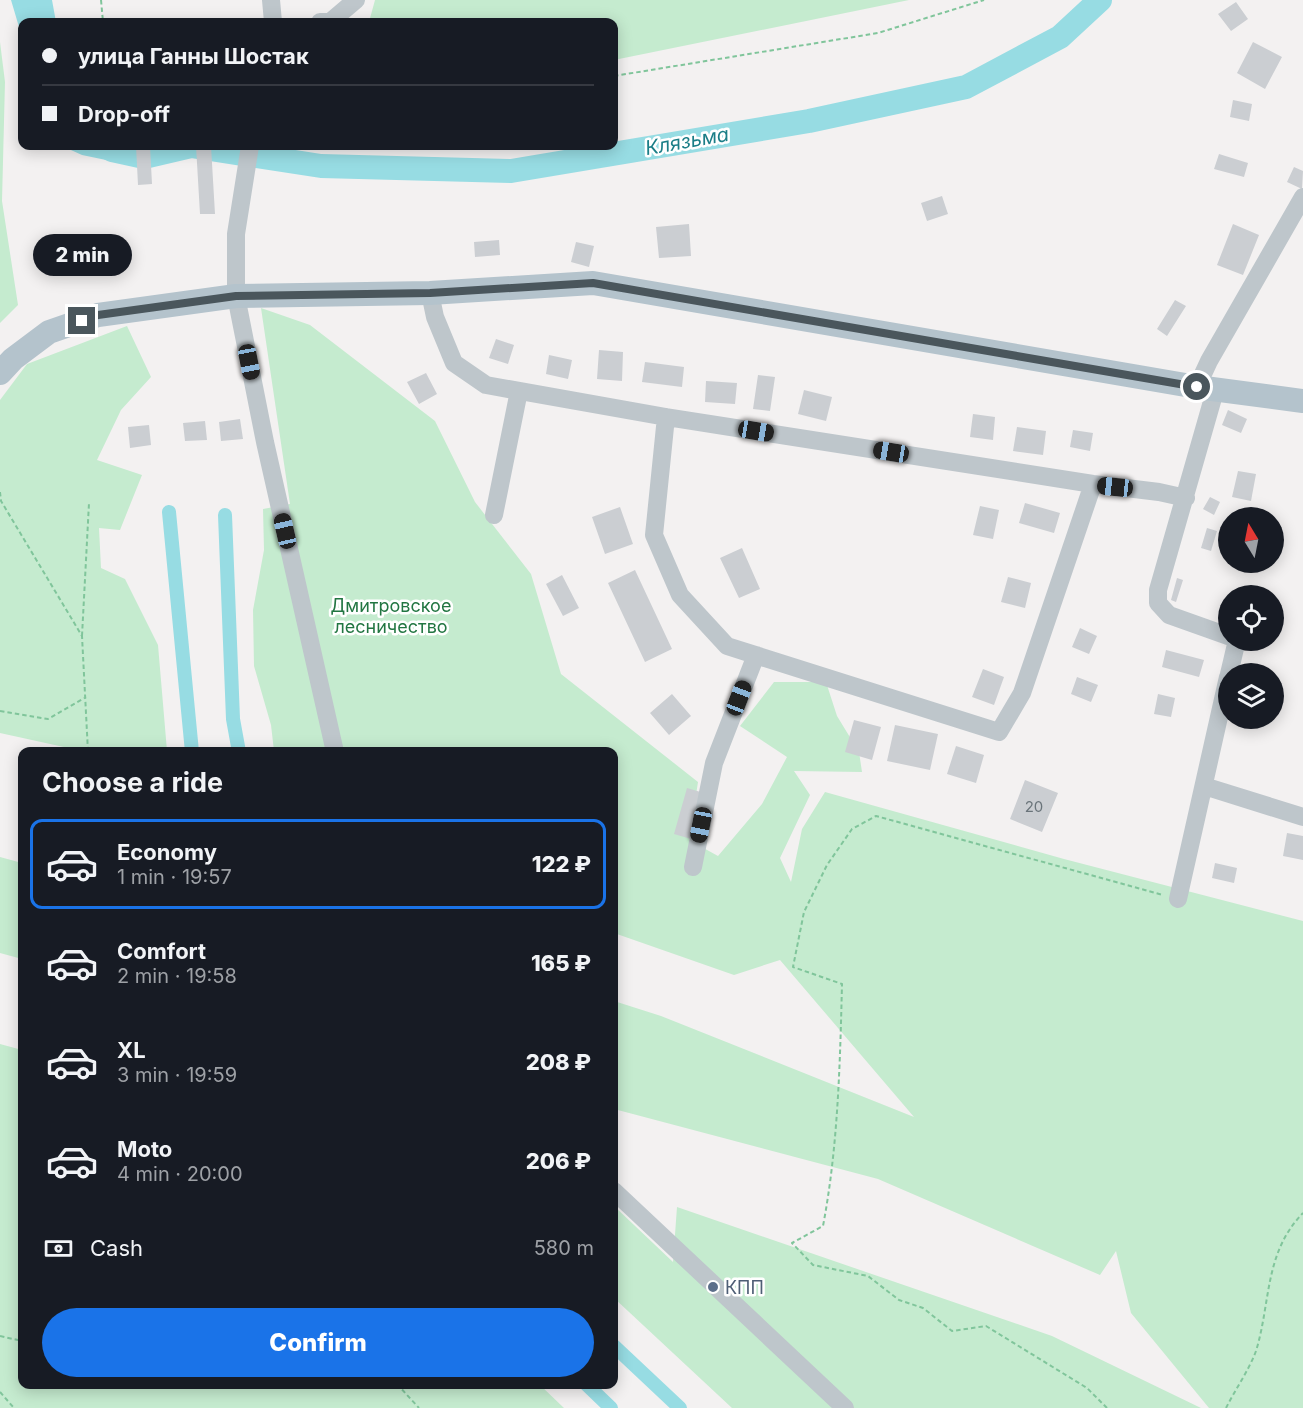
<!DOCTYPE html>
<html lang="en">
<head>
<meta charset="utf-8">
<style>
	body { margin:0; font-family:Inter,sans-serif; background:#20242c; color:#f1f3f6; height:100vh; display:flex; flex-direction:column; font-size:22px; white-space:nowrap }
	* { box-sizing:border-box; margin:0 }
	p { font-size:20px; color:#9ea1a6 }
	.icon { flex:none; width:33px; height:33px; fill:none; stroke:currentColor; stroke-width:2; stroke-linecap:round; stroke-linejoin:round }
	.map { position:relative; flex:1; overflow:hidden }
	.drawer { position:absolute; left:18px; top:747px; width:600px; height:642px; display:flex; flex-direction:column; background:#171b24; border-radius:12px; box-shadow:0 3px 15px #0003 }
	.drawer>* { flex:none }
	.top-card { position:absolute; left:18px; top:18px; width:600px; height:132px; border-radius:12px; box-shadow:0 3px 15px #0003; display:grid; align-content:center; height:132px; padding:0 24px; background:#171b24 }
	.needle { width:39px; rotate:350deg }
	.tools { position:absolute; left:1218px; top:507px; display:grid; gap:12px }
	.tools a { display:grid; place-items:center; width:66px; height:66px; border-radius:50%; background:#171b24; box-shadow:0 3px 15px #0003; font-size:30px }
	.end { position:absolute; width:27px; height:27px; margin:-14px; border:8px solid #4a565c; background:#fff; box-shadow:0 0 0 3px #fff }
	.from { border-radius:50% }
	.bubble { position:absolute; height:42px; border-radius:21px; background:#171b24; box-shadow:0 3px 15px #0003; font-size:20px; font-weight:800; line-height:42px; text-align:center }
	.car { position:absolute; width:18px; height:36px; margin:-18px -9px; border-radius:8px; box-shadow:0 0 4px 2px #0007; background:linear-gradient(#222 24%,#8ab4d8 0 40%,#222 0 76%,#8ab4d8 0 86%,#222 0) }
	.top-card b { display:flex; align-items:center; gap:21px; height:57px; font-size:22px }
	.top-card b+b { border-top:2px solid #363941 }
	.top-card i { width:15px; height:15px; background:#f1f3f6 }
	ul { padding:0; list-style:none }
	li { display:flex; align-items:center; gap:18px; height:90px; margin:0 12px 9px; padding:0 12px; border:3px solid transparent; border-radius:12px }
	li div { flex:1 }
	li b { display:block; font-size:22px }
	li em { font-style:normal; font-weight:800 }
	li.active { border-color:#1a73e8 }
	li>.icon { width:54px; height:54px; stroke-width:1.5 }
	h2 { padding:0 24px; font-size:27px; line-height:72px }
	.pay { display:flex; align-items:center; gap:15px; height:66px; padding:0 24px; font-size:22px }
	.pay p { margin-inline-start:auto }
	.primary-button { display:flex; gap:12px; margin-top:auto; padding:12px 24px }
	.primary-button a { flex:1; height:69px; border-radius:36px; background:#1a73e8; color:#fff; font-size:24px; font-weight:800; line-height:69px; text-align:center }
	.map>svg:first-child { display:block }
	.green { fill:#c5ebcf }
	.water { fill:#97dce3 }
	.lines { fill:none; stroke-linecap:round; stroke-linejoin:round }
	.canal { stroke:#97dce3; stroke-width:14 }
	.river { stroke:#97dce3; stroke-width:24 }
	.building { fill:#cbced2 }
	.path { stroke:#80c59b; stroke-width:2; stroke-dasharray:4.5 3; stroke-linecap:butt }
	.minor { stroke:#bec6cb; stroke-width:18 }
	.major { stroke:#b4c3cc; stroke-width:24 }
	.route { stroke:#4a565c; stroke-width:8 }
	.service-dot { fill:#5c6f8a; stroke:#fff; stroke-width:2 }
	.labels { text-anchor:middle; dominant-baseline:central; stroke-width:5; stroke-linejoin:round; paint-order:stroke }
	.number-label { font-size:15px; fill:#6a747a }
	.park-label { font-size:18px; fill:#227642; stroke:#fff }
	.service-label { font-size:18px; fill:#4e5e75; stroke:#fff; text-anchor:start }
	.water-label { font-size:20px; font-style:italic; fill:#1b7e87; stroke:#fff }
</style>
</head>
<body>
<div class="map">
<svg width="1303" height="1408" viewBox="0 0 1303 1408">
	<rect width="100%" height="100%" fill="#f3f1f1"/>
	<!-- green -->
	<path class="green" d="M375,0H909L614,60V22H369Z
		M0,42L5,82L2,201L18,305L0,323Z
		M261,308L310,325L435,421L475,502L531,574L561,674L698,782L689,840L718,856L762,804L787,757L740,726L774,682H826L837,716L859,752L862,772L794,771L810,795L780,858L791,882L802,829L825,792L1064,859L1303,921V1408H1209L1131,1313L1116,1251L1100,1275L878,1179L614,1109V1001L661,1016L914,1117L780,960L734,975L614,933V752L274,751L271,725L254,666L253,610L264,550L263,509L290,504Z
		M127,326L151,377L121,410L97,460L142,475L120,530L99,528L101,568L125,579L158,645L167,751H82L0,733V400L27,364Z
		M0,857L22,863V959L0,953Z
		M0,1044L22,1050V1384H539L564,1408H0Z
		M614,1206L673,1262L677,1207L1052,1336L1201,1408H732L614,1298Z"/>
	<!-- water -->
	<path class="water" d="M11,0H52L56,22H22V37Z
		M62,146H115L106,160L82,155Z"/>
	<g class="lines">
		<!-- canal -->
		<path class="canal" d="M169,512L192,752
			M225,515L233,719L239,752
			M614,1346L680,1408
			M586,1384L611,1408"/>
		<!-- river -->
		<path class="river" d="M106,146L112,150L144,157L191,146L321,166L511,171L809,121L966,87L1060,37L1100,0"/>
	</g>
	<!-- building -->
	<path class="building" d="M1236,2L1248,19L1231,31L1218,14Z
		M1253,42L1282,57L1265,89L1237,73Z
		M1233,100L1252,104L1249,121L1230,117Z
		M136,146H150L152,184L138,185Z
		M196,146H211L215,214H200Z
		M1219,154L1248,163L1244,177L1214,169Z
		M1294,167L1303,171L1302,189L1287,182Z
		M942,196L948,214L927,221L921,203Z
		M689,224L691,256L659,258L656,227Z
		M1233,224L1259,235L1243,275L1217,265Z
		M499,240L500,255L475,257L474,242Z
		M576,242L594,246L589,267L571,262Z
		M1175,300L1186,306L1167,336L1157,329Z
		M496,339L514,345L508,364L489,358Z
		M599,350L623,352L622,381L597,379Z
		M549,355L572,360L568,379L546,374Z
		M645,362L684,367L682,387L642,382Z
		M426,373L437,394L419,404L407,382Z
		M758,375L775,377L770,411L753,409Z
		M706,381L737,383L735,404L705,402Z
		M804,390L832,397L826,421L798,414Z
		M1228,410L1247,419L1241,433L1222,425Z
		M973,414L995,417L993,440L970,437Z
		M240,419L243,439L221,441L219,422Z
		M205,421L207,440L185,441L183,423Z
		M149,425L151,445L130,448L128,427Z
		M1017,427L1046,431L1043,455L1013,451Z
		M1073,430L1093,433L1090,451L1070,447Z
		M1238,471L1256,474L1251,501L1232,497Z
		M1210,497L1220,502L1214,515L1203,509Z
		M1025,503L1060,513L1054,533L1019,523Z
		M980,506L999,510L993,539L973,535Z
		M620,507L633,544L605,554L592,517Z
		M1207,528L1217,531L1211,551L1201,548Z
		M742,548L760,589L739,598L720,558Z
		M635,570L672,649L645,662L608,583Z
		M562,575L579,608L563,616L546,584Z
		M1008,577L1031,583L1025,608L1001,602Z
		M1177,578L1183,580L1176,602L1171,600Z
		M1080,628L1097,636L1089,654L1072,647Z
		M1166,650L1204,660L1199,677L1162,667Z
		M983,669L1004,677L994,705L972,697Z
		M1077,677L1098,685L1091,702L1071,694Z
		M672,694L691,716L669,735L650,713Z
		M1158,694L1175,698L1171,717L1154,714Z
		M854,720L881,727L872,760L845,752Z
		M895,725L938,734L930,770L887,761Z
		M956,746L984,755L976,783L947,774Z
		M1025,780L1058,793L1042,832L1010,819Z
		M687,788L704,793L691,839L674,834Z
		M1287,833L1303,836V860L1283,856Z
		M1215,863L1237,868L1234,883L1212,878Z"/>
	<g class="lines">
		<!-- path -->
		<path class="path" d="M101,0L103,22
			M614,76L878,33L984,0
			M0,492L1,501L82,636L88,752
			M82,636L89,503
			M0,711L48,719L86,697
			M0,1336L22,1341
			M397,1384L419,1408
			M0,1392L14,1408
			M1107,1408L1087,1388L986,1326L952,1331L923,1308L899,1300L868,1276L813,1265L792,1243L823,1226C838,1147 840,1065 842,984L793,967L804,912L827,865L852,829L876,816L1163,895
			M1226,1408C1235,1390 1249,1370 1256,1351C1271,1302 1264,1253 1303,1213"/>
		<!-- minor -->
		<path class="minor" d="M271,0L273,22
			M320,22H330L356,0
			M250,146L236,234V296L265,442L335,752
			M430,293L435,317L454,363L486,385L666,417L1093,484L1159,492L1186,498
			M1197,387L1209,361L1303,197
			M1215,391L1158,590V603L1169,615L1228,636
			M666,417L654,535L680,595L727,646L999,732L1022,693L1093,484
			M494,515L519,391
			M1229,674L1237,640
			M1204,786L1303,817
			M693,867L714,763L756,655
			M1178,899L1228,677
			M614,1191L845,1408"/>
		<!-- major -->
		<path class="major" d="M0,373L13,359L49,332L98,315L236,296L430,293L593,283L1197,387L1303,401"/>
	</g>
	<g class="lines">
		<!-- route -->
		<path class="route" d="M82,321L98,315L236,296L430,293L593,283L1197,387"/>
	</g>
	<!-- markers -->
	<circle class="service-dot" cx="713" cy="1287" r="6"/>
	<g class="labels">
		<!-- number labels -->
		<g class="number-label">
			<text x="1034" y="806">20</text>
		</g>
		<!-- park labels -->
		<g class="park-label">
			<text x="391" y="605">Дмитровское<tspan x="391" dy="21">лесничество</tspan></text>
		</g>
		<!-- service labels -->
		<g class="service-label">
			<text x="725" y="1287">КПП</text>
		</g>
		<!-- water labels -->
		<g class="water-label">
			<text transform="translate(687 141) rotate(-10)">Клязьма</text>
		</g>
	</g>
</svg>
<div class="tools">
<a><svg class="needle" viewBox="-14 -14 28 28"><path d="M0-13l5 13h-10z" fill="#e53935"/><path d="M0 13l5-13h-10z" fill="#9ea1a6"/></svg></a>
<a><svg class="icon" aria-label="locate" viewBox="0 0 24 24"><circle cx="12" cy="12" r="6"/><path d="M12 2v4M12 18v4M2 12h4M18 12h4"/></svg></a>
<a><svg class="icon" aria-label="layers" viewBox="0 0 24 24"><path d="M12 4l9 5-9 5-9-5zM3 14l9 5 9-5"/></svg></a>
</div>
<i class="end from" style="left:1197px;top:387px"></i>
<i class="end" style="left:82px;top:321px"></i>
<div class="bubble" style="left:33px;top:234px;width:99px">2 min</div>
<i class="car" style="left:249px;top:362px;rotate:169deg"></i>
<i class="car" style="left:756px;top:431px;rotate:99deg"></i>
<i class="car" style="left:891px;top:452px;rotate:279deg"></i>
<i class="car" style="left:1115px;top:487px;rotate:276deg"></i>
<i class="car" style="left:285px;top:531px;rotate:347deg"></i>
<i class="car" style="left:739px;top:698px;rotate:21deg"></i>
<i class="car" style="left:701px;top:825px;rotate:191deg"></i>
<div class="top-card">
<b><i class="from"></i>улица Ганны Шостак</b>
<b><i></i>Drop-off</b>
</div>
<section class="drawer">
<h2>Choose a ride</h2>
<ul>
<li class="active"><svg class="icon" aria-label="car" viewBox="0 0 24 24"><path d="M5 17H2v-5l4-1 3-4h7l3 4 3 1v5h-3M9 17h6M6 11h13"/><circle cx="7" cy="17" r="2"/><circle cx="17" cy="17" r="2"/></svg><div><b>Economy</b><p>1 min · 19:57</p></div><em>122 ₽</em></li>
<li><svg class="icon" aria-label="car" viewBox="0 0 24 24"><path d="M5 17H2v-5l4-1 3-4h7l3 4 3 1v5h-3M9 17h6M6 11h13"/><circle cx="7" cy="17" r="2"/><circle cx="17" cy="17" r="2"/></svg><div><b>Comfort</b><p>2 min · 19:58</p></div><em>165 ₽</em></li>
<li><svg class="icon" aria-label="car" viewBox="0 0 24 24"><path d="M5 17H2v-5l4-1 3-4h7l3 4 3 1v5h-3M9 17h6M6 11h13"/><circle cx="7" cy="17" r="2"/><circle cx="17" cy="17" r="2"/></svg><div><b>XL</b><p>3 min · 19:59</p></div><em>208 ₽</em></li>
<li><svg class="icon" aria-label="car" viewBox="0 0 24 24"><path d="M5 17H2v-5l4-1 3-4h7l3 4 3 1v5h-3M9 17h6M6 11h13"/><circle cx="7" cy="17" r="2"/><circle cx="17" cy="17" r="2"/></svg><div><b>Moto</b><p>4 min · 20:00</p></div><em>206 ₽</em></li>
</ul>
<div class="pay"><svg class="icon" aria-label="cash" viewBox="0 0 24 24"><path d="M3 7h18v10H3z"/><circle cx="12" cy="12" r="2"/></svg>Cash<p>580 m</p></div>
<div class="primary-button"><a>Confirm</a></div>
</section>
</div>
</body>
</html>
